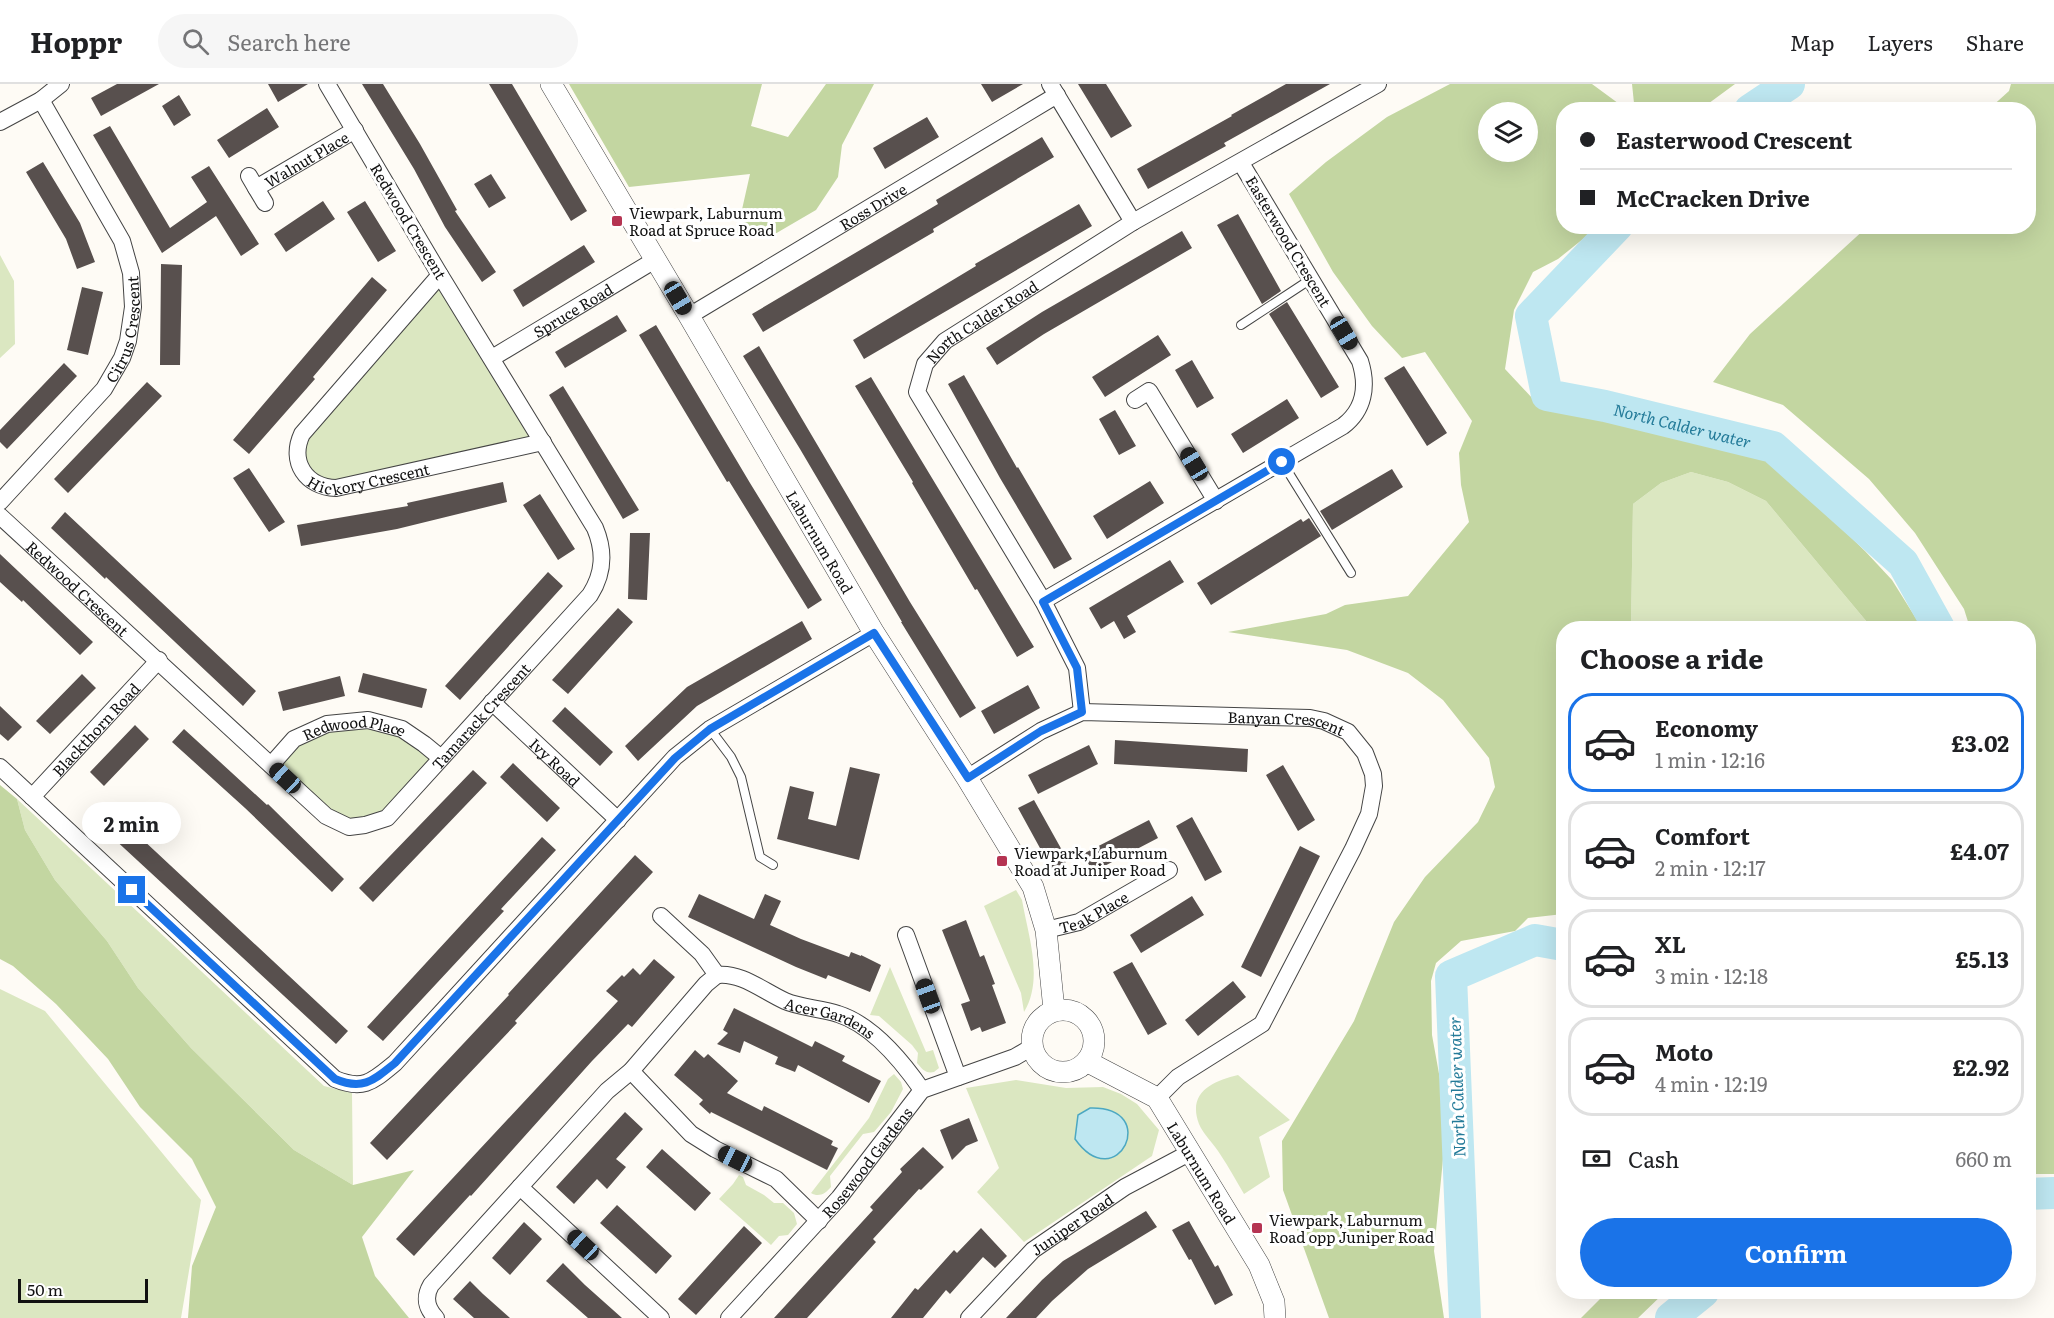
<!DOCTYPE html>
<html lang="en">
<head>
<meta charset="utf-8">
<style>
	body { margin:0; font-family:Literata,serif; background:#f6f6f6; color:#202124; height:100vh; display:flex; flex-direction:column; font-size:22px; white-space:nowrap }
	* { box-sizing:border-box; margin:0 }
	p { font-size:20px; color:#757577 }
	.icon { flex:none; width:33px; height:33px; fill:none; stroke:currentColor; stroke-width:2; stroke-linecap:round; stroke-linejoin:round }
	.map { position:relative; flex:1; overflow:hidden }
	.details { position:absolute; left:1556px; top:537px; width:480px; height:678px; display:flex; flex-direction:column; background:#fff; border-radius:24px; box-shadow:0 6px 24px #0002 }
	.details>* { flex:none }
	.banner { position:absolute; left:1556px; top:18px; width:480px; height:132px; border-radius:24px; box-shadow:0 6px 24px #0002; display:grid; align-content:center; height:132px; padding:0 24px; background:#fff }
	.controls { position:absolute; left:1478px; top:18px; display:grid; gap:12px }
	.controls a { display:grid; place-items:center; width:60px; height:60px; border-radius:50%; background:#fff; box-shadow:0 6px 24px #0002; font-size:30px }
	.scale { position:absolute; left:18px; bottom:15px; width:130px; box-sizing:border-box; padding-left:6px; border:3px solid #111; border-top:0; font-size:16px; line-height:21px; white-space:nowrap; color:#111; -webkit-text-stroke:4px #fff; paint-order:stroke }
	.end { position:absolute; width:27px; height:27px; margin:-14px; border:8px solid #1a73e8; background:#fff; box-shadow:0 0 0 3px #fff }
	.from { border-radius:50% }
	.bubble { position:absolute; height:42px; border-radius:21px; background:#fff; box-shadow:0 6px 24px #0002; font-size:20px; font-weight:700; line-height:42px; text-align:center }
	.car { position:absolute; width:18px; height:36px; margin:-18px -9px; border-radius:8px; box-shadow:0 0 4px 2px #0007; background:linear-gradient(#222 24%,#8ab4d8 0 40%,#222 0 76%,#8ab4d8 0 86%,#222 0) }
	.banner b { display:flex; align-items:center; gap:21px; height:57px; font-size:22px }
	.banner b+b { border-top:2px solid #e0e0e0 }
	.banner i { width:15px; height:15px; background:#202124 }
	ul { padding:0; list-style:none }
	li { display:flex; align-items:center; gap:18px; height:99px; margin:0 12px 9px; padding:0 12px; border:3px solid #e0e0e0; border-radius:24px }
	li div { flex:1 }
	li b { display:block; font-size:22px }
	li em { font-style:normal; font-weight:700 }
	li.current { border-color:#1a73e8 }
	li>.icon { width:54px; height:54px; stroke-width:1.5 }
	h2 { padding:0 24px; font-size:27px; line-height:72px }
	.pay { display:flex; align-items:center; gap:15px; height:66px; padding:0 24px; font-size:22px }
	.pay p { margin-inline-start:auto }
	.cta { display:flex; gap:12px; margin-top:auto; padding:12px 24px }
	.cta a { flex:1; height:69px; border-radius:36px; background:#1a73e8; color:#fff; font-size:24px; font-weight:700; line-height:69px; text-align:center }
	header { display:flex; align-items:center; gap:36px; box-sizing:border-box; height:84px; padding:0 30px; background:#fff; border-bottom:2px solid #e0e0e0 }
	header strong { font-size:28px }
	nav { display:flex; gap:33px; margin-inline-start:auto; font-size:21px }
	.search { width:420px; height:54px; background:#f6f6f6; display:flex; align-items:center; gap:15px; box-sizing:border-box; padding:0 21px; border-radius:33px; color:#757577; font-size:22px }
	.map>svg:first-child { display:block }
	.green { fill:#dbe7c1 }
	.forest { fill:#c3d6a1; fill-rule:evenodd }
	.water { fill:#bee7f1; stroke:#4ca8c2; stroke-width:1.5 }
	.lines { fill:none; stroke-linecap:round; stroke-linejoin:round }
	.river { stroke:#bee7f1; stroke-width:32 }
	.building { fill:#58504e }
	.service-casing { stroke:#444; stroke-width:10 }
	.minor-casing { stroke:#444; stroke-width:18 }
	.tertiary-casing { stroke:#444; stroke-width:22 }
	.service { stroke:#fff; stroke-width:8 }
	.minor { stroke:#fff; stroke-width:16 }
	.tertiary { stroke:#fff; stroke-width:21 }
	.route { stroke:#1a73e8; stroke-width:8 }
	.poi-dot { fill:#b53452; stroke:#fff; stroke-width:2 }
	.labels { text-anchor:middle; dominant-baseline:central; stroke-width:6; stroke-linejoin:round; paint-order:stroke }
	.street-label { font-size:15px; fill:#111; stroke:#fff }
	.poi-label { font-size:15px; fill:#111; stroke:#fff; text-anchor:start }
	.water-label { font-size:16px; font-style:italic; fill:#247b99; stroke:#fff }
</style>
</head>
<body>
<header>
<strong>Hoppr</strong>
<div class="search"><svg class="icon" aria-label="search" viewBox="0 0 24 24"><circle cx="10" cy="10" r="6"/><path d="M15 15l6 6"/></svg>Search here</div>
<nav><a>Map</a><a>Layers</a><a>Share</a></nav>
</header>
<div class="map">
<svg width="2054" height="1234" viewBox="0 0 2054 1234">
	<rect width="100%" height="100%" fill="#fefbf5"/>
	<!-- green -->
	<path class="green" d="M0,171L14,197L15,260L0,274Z
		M440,191L543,358L319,402L297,364Z
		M1691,388L1728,398L1766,417L1872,544H1631L1633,420L1661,399Z
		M368,636L441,674L387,734L349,743L271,681L294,655Z
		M17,715L324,1002L352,1009L353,1101L294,1066L191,964L138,904L107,857L55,796L25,746Z
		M1016,806L1022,816C1028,851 1044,895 1024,928L1021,909L984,822Z
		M890,883L926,968L933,966L939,984L934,988C926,990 922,985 917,979L918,969L912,961L879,932L870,931Z
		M0,905L45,927L201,1116L181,1234H0Z
		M894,990L901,998L903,1005L891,1028L874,1048L863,1050L830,1092L831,1103C826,1109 819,1114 811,1109L869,1034L888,995Z
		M1238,991L1290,1036L1259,1053L1270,1093L1244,1110C1236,1097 1229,1083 1220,1070C1214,1060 1203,1050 1199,1040C1187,1008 1213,997 1238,991Z
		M1016,996L1066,1004L1103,1003L1121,1010L1137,1020L1159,1046L1152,1072L1024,1158L977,1108L999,1084L966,1004Z
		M739,1091L743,1093L746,1101L764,1111L774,1119H783L794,1129L797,1140L788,1151L779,1152L771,1161L719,1115L733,1100Z"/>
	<!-- forest -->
	<path class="forest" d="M569,0H762L751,42L788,53L826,0H874L842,61L838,93L816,126L768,154L736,152L750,90L629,103Z
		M1450,0H1592L1626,25L1563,26V142L1598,143L1558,175L1533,188L1514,226L1505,285L1533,315L1677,350L1773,378L1865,467L1892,496L1922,544H1872L1766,417L1728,398L1691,388L1661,399L1633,420L1631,544H1563V830L1528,834L1515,847L1461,857L1436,879L1431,897L1432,951L1447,1034L1434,1167L1444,1234H1329L1283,1106L1282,1057L1354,937L1394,838L1425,793L1478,738L1495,703L1489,674L1443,616L1408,589L1347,566L1228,548L1326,530L1345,521L1408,512L1469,438L1461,401L1459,369L1472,337L1425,268L1402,274L1372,242L1333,188L1289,110L1326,78L1387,33ZM1527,28V68H1488V28Z
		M1632,0H1735L1701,25H1627L1634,19Z
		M2011,0H2054V1090H2028V544H1970L1964,525L1915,449L1869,395L1783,321L1713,298L1750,250L1867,143L2028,142V26L1989,25L2009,7Z
		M0,701L17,715L25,746L55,796L107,857L138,904L191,964L294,1066L353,1101L414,1086L362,1153L375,1192L409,1234H188L192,1182L216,1123L192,1075L140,1023L108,975L56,920L13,882L0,875Z
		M1607,1208H1665L1638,1234H1581Z"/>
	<!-- water -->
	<path class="water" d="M1090,1024C1162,1022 1117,1114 1075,1055L1078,1031Z"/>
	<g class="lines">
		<!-- river -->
		<g class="river">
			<path d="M1750,26L1789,0"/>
			<path id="s1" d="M1617,142L1531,232L1547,311L1605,322L1773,363L1903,479L1939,544"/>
			<path d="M2028,1110L2054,1109"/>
			<path d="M1465,1234L1451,892L1535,856L1563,861"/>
			<path d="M1671,1234L1703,1208"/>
		</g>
	</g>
	<!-- building -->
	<path class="building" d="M117,0H159L101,32L91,14Z
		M268,0H308L278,18Z
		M362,0H383L420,60L457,126L455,127L496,188L482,198L445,143L414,85Z
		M489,0H512L587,127L571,137Z
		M981,0H1023L992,18Z
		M1078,0H1106L1132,42L1111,54Z
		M1286,0H1330L1224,59L1226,62L1148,105L1137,85L1232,32L1231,31Z
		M179,11L191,31L174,42L162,22Z
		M267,24L279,43L229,74L217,56Z
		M927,33L939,53L885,85L873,64Z
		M110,42L170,144L207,118L191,93L209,82L259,160L241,172L216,132L162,169L93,51Z
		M1042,53L1054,73L933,145L934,148L763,248L752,230L938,120L936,116Z
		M43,78L80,139L95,178L77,185L66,155L26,88Z
		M491,90L506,114L489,124L474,100Z
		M323,117L335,135L286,168L274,150Z
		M365,117L396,167L378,178L347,128Z
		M1079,120L1092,142L864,275L853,256L976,182L975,180Z
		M1238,130L1281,207L1262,220L1217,141Z
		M1182,147L1192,164L1044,250L997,281L986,264L1042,228Z
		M584,161L595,178L523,223L513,206Z
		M161,180L182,181L180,281H160Z
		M372,193L387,206L313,293L315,295L249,370L233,356Z
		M82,203L103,208L88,271L67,266Z
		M1287,218L1339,303L1321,314L1269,230Z
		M617,231L627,247L565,284L555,268Z
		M656,241L750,399L822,516L808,525L729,397L727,398L639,251Z
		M1158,251L1171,271L1105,313L1092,293Z
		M759,262L910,518L976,624L960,634L901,538H902L800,365L743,272Z
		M1192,276L1214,314L1197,324L1175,286Z
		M64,279L77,292L7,365L0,358V346Z
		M1404,282L1447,349L1427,362L1384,294Z
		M964,291L1017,384L1018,383L1072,475L1054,485L1000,394L948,300Z
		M871,293L1034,563L1017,573L977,505L975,506L912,399L913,398L855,302Z
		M147,298L162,312L68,409L54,395Z
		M563,302L639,426L623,435L549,311Z
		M1287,315L1299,334L1243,369L1231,350Z
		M1115,326L1136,362L1119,371L1099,335Z
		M249,384L285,438L269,448L233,394Z
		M1392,385L1403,403L1332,446L1320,427Z
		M1150,397L1164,419L1107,455L1093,432Z
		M503,398L507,418L397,445L301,462L297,441L408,422L407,419Z
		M540,410L575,465L558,476L523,421Z
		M65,428L256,607L243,622L106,493L105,495L51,444Z
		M1309,434L1321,452L1211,521L1197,499L1301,435L1303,438Z
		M630,449H650L647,516L628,515Z
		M0,470L93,558L80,571L23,516L22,518L0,498Z
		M1170,476L1184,498L1127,532L1136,548L1124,555L1114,537L1101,545L1089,524Z
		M548,488L563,502L460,616L445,602Z
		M618,524L633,538L568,610L552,596Z
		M802,537L812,555L697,622L638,677L625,662L687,603Z
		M363,589L427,605L422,624L358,608Z
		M82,590L96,604L50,650L36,637Z
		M340,592L345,612L283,627L278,608Z
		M1028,601L1040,624L994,650L981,627Z
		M0,622L22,643L8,657L0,650Z
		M565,623L613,668L600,682L552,637Z
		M135,641L149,655L104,702L90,688Z
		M184,645L267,721L268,720L344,795L332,808L245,724L172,658Z
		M1115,656L1248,665L1247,688L1114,680Z
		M1089,661L1098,680L1038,710L1028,691Z
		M513,679L560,724L547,738L500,693Z
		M1283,681L1315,736L1298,747L1266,691Z
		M850,683L880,690L859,776L777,755L790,702L814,708L808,735L836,742Z
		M473,686L487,699L373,818L359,804Z
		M1034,716L1068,777L1052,786L1018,724Z
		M111,726L348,947L336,960L98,740Z
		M1192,733L1222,788L1205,797L1176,742Z
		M1149,736L1158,754L1093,788L1083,770Z
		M542,753L556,766L501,825L504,827L383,957L367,943Z
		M1300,762L1320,772L1261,893L1241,883Z
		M635,771L653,788L515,937L517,939L387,1076L370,1059L509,911L508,910Z
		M699,810L754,835L765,810L781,817L770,841L801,855L849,873L851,868L861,872V871L881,881L870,908L828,891L826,895L796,883L688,833Z
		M1192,812L1204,831L1141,869L1130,851Z
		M966,836L980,873L984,871L995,900L992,901L1006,939L982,948L980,943L971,947L961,920L970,917L942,846Z
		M654,875L675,893L632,943L628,940L592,977L471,1112L470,1111L414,1172L396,1155L618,917L606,907L622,891L624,893L633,884L640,891Z
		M1132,878L1167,940L1148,951L1113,888Z
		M1233,897L1246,913L1198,952L1185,936Z
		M734,924L812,963L815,957L845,972L842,977L881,997L869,1019L798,981L795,988L775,980L778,973L744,957L740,969L717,960L728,949L723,946Z
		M695,966L704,974L708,970L738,997L727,1009L762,1027L764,1022L833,1057L831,1061L838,1064L827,1086L711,1028L710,1030L699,1020L703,1016L674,991Z
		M625,1028L643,1045L616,1075L626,1083L607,1105L597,1095L574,1120L556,1103Z
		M969,1034L978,1057L966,1062L952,1076L940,1046Z
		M923,1063L944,1083L921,1106L919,1105L873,1155L876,1158L807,1234H774L873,1126L870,1123L902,1088L900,1085Z
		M662,1065L711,1109L695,1127L646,1083Z
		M617,1121L672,1172L656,1190L600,1139Z
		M1146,1127L1157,1143L1088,1185L1052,1217L1036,1234H1006L1042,1196L1063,1177Z
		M1189,1137L1215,1183L1218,1181L1233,1211L1215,1221L1191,1175L1189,1176L1172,1146Z
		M524,1138L542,1155L510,1191L492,1174Z
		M744,1142L762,1159L696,1231L678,1215Z
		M981,1144L1007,1172L995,1184L983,1173L950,1210L946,1206L923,1234H891L915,1204L918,1206L954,1166L957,1169Z
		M563,1179L585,1201L622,1234H588L546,1197Z
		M470,1197L483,1210L510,1234H474L453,1215Z"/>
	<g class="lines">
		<!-- service casing -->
		<g class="service-casing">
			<path id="service" d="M1241,241L1311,195
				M1282,378L1351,489
				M710,645L731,673L741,693L760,773L773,781"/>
		</g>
		<!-- minor casing -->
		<g class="minor-casing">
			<g id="minor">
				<path d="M1050,0L1133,138"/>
				<path d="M0,38L41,16L61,0"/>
				<path id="s2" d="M249,92L256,104L355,46"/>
				<path d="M256,104L265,119"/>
				<path id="s3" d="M440,191L302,350C289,378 306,403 336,404L543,358"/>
				<path id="s4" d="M689,232L1057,11"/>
				<path id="s5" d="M492,274L655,176"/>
				<path d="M1135,316L1149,307L1216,417"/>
				<path id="s6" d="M0,418L104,305L122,274L128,257L133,223L131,189L122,157L41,16"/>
				<path id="s7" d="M0,432L326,732L349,743L365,741L387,734L590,511C604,489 605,468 595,444L440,191L327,0"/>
				<path d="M1043,517L1343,342C1364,326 1368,302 1360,277L1241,79"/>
				<path id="s8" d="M492,618L618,736"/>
				<path id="s9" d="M1082,628L1077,584L1043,517L917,308L925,280L945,257L1133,138L1378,0"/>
				<path id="s10" d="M271,681L294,655L327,640L368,636L402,645L424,660L441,674"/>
				<path d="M0,683L335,995C364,1007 373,997 395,979L675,673L710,645L874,549"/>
				<path id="s11" d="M967,694L1041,647L1082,628L1310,634L1324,637L1348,648L1365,669L1373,690L1374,702L1369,730L1353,765L1262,940L1178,993L1157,1014"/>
				<path id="s12" d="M32,713L159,576"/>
				<path d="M661,832L702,870L717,891"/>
				<path id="s13" d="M1046,846L1079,838L1169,786"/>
				<path d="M906,851L958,993"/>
				<path id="s14" d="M717,891C741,888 763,907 785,917C801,924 821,924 838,930C873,941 902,977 922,1006"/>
				<path d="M631,987L691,1050L715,1065L776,1095L819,1137"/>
				<path d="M520,1103L661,1234"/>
				<path d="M436,1234C426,1224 424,1213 431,1201L607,1007L631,987L706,900L717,891"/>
				<path id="s15" d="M729,1234L839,1114L922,1006L1015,973L1032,963"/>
				<path id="s16" d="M969,1234L1033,1166L1125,1103L1191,1068"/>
			</g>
		</g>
		<!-- tertiary casing -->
		<g class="tertiary-casing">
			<g id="tertiary">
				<path id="s17" d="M551,0L689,232L874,549L967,694L1033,803L1046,846L1054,926"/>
				<circle cx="1063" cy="957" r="31"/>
				<path id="s18" d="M1088,978L1157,1014L1259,1181L1274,1218L1275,1234"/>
			</g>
		</g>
		<!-- service -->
		<use href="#service" class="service"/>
		<!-- minor -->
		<use href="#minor" class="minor"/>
		<!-- tertiary -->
		<use href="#tertiary" class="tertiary"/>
	</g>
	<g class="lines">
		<!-- route -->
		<path class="route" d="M132,806L335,995C363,1007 374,996 395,979L675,674L710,645L874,549L968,694L1041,647L1082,628L1077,584L1043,518L1282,378"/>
	</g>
	<!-- markers -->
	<g class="poi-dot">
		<rect x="611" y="131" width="12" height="12" rx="3"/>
		<rect x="996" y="771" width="12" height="12" rx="3"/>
		<rect x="1251" y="1138" width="12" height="12" rx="3"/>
	</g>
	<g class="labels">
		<!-- street labels -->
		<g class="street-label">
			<text stroke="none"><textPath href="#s2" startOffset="72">Walnut Place</textPath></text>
			<text stroke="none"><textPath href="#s4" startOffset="214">Ross Drive</textPath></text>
			<text transform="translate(409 137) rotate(59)">Redwood Crescent</text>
			<text transform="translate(1289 157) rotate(59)">Easterwood Crescent</text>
			<text stroke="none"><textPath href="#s5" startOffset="94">Spruce Road</textPath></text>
			<text stroke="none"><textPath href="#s9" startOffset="464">North Calder Road</textPath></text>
			<text stroke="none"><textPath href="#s6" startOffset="218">Citrus Crescent</textPath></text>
			<text stroke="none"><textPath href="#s3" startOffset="321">Hickory Crescent</textPath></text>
			<text stroke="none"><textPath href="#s17" startOffset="531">Laburnum Road</textPath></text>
			<text stroke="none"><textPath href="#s7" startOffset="106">Redwood Crescent</textPath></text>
			<text stroke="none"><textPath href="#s7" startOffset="646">Tamarack Crescent</textPath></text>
			<text stroke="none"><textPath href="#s11" startOffset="338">Banyan Crescent</textPath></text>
			<text stroke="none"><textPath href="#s12" startOffset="93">Blackthorn Road</textPath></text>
			<text stroke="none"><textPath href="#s10" startOffset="98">Redwood Place</textPath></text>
			<text stroke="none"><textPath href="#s8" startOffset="87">Ivy Road</textPath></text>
			<text stroke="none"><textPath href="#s13" startOffset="51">Teak Place</textPath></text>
			<text stroke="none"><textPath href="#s14" startOffset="122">Acer Gardens</textPath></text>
			<text stroke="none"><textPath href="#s15" startOffset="208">Rosewood Gardens</textPath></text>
			<text stroke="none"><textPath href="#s18" startOffset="165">Laburnum Road</textPath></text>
			<text stroke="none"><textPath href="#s16" startOffset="140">Juniper Road</textPath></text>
		</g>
		<!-- poi labels -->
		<g class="poi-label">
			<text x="629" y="128">Viewpark, Laburnum<tspan x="629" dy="17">Road at Spruce Road</tspan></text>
			<text x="1014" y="768">Viewpark, Laburnum<tspan x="1014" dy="17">Road at Juniper Road</tspan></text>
			<text x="1269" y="1135">Viewpark, Laburnum<tspan x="1269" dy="17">Road opp Juniper Road</tspan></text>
		</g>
		<!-- water labels -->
		<g class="water-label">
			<text stroke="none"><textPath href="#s1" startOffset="344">North Calder water</textPath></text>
			<text transform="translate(1456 1003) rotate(-92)">North Calder water</text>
		</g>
	</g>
</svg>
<div class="controls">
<a><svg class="icon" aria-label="layers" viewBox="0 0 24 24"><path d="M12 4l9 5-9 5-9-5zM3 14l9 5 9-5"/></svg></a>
</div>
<div class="scale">50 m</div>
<i class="end from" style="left:1282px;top:378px"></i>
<i class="end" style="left:132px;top:806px"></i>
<div class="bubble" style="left:82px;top:718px;width:99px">2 min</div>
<i class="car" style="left:678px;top:214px;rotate:149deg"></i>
<i class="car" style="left:1344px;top:249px;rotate:149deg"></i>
<i class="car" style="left:1194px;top:380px;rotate:329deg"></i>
<i class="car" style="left:285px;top:694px;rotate:313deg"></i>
<i class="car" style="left:928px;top:912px;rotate:340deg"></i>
<i class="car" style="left:735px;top:1075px;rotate:296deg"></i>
<i class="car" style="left:583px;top:1161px;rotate:313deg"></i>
<div class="banner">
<b><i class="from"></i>Easterwood Crescent</b>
<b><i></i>McCracken Drive</b>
</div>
<section class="details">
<h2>Choose a ride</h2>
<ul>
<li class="current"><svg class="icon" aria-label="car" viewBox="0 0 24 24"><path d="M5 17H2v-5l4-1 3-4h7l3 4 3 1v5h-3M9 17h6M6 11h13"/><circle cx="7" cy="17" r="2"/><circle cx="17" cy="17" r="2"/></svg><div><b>Economy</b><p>1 min · 12:16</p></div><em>£3.02</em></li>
<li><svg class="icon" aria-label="car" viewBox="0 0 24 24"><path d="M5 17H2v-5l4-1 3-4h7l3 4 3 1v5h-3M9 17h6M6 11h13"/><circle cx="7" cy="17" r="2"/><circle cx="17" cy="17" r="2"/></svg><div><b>Comfort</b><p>2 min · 12:17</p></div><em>£4.07</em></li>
<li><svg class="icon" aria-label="car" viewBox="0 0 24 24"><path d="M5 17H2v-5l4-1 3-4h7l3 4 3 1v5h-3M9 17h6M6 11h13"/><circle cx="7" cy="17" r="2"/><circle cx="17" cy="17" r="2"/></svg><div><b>XL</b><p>3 min · 12:18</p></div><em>£5.13</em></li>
<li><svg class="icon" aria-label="car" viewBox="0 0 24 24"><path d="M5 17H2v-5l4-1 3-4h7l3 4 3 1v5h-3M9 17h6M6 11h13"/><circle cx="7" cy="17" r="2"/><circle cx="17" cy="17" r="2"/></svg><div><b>Moto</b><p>4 min · 12:19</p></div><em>£2.92</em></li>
</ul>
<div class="pay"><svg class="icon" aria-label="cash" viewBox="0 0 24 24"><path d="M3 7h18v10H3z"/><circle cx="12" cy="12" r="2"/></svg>Cash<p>660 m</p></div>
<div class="cta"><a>Confirm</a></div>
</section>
</div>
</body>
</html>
